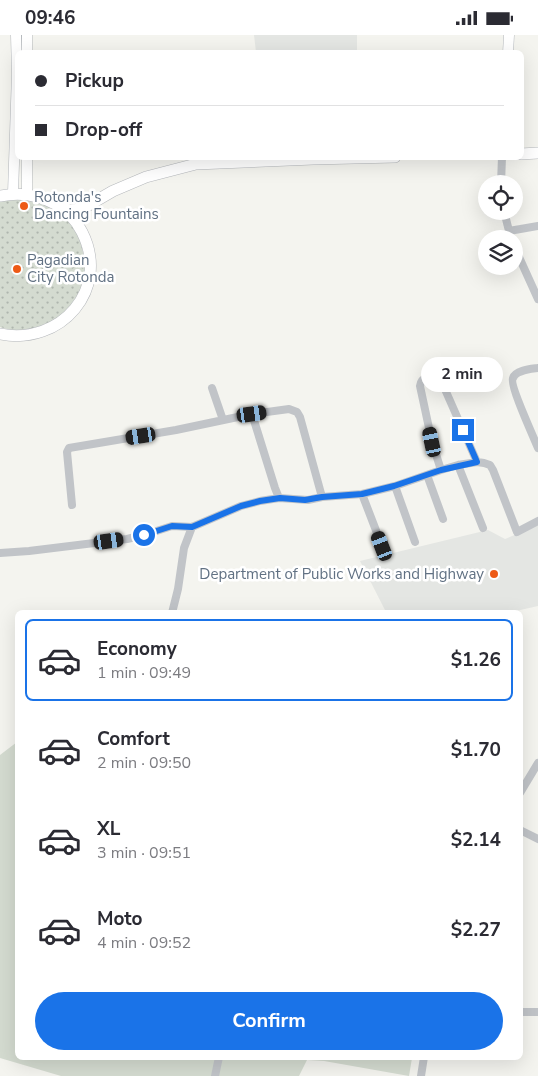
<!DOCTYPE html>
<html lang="en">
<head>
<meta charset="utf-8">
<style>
	body { margin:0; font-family:"Nunito Sans",sans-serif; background:#f2f2f3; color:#2b2b33; height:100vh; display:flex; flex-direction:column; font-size:19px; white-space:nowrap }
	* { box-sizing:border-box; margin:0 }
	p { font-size:16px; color:#7c7c81 }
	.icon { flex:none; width:28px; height:28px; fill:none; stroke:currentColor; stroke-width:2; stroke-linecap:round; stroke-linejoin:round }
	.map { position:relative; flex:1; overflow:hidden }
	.details { position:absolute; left:15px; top:575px; width:508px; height:450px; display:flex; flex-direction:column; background:#fff; border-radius:8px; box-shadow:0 5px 20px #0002 }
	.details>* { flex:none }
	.hud { position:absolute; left:15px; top:15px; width:509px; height:110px; border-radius:8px; box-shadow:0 5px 20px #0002; display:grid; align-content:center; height:110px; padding:0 20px; background:#fff }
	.fabs { position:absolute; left:478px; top:140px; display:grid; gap:10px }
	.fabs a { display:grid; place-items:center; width:45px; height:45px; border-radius:50%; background:#fff; box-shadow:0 5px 20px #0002; font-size:25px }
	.end { position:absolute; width:22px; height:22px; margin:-11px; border:6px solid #1a73e8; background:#fff; box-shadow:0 0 0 2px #fff }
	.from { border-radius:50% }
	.bubble { position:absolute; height:35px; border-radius:18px; background:#fff; box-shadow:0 5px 20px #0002; font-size:16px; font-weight:700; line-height:35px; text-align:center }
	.car { position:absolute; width:15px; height:30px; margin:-15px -8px; border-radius:6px; box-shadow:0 0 4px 1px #0007; background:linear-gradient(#222 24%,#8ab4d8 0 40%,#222 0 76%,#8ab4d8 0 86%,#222 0) }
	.hud b { display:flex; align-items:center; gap:18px; height:48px; font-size:19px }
	.hud b+b { border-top:1px solid #e1e1e2 }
	.hud i { width:12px; height:12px; background:#2b2b33 }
	ul { padding:9px 0 0; list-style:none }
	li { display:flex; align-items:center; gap:15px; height:82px; margin:0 10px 8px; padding:0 10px; border:2px solid transparent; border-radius:8px }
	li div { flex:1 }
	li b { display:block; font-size:19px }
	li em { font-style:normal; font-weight:700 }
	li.selected { border-color:#1a73e8 }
	li>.icon { width:45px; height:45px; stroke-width:1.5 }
	.primary-button { display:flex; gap:10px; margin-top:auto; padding:10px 20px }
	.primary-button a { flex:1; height:58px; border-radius:30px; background:#1a73e8; color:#fff; font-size:20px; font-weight:700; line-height:58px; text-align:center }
	.status { display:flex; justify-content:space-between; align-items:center; height:35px; padding:0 25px; background:#fff; direction:ltr }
	.status svg { height:14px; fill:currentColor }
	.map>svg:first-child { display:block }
	.built { fill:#e4e6e3 }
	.grass { fill:url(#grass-dots) }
	.garden { fill:#d4dbd0 }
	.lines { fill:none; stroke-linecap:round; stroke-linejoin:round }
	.major-casing { stroke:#b4b8bc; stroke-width:11 }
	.highway-casing { stroke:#b5b8bc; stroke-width:12 }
	.minor { stroke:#c1c4c8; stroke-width:8 }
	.major { stroke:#fff; stroke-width:10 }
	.highway { stroke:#fff; stroke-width:11 }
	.route { stroke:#1a73e8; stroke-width:6 }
	.poi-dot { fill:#ed5a16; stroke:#fff; stroke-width:2 }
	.labels { text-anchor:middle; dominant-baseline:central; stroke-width:5; stroke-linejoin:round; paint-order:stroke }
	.poi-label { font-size:15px; fill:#617183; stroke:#fff; text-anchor:start }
</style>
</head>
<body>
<div class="status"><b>09:46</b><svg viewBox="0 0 49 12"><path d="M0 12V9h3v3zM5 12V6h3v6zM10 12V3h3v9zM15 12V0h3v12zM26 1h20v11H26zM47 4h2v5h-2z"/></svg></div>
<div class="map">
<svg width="538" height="1041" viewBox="0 0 538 1041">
	<defs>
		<pattern id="grass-dots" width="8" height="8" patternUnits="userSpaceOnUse" patternTransform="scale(1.25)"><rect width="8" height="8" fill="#d4dbd0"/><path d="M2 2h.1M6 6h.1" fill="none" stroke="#afb6ae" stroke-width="1.8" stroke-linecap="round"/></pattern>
	</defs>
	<rect width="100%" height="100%" fill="#f4f4ef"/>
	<!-- built -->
	<path class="built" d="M254,0H357V17H256Z
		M538,490V571L507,578L386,577L360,526L488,495L505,504Z"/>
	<!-- grass -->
	<path class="grass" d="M22,164L45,169L65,181L79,200L86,230L83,252L66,277L48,289L26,295H11L0,292V167L6,165Z"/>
	<!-- garden -->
	<path class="garden" d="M17,707L18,1022L412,1023L409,1041L324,1026L307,1025L299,1041H61L0,1023V720Z"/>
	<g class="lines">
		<!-- major casing -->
		<g class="major-casing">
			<path id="major" d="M27,0V18
				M508,18L509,0
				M13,158L17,39L16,0
				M27,159V122"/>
		</g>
		<!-- highway casing -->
		<g class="highway-casing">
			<path id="highway" d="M521,119L538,118
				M0,161C20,157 37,159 55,169C67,175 76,185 82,197C111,254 61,311 0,299
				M60,172L70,175L82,174L113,156L146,142L196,129L313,124L395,122"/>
		</g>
		<!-- minor -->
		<path class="minor" d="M501,149L502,122
			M504,176L511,204
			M509,196L538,191
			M514,211L538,264
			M538,333C531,334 516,335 513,343C509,349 534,403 538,413
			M212,353L223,385
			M252,379L275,453L279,463
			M458,430L483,493
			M441,435L432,407L420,351C421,342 433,337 440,343L477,427
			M427,440L443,484
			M395,451L415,507
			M362,459L382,511
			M72,470L67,417L69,413L176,395L252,379L289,374L297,377L300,382L322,462
			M0,518L29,516L127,504L144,500L172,491L192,492L241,471L260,466L279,463L308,465L322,462L362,459L395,451L441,435L458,430L477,427L484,428L490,430L493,435L517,497L538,486
			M172,578L178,554L184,513L192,492
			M520,758L538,728
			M520,795L538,804
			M520,977H538
			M215,1041L219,1022
			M421,1041L424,1022"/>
		<!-- major -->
		<use href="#major" class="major"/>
		<!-- highway -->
		<use href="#highway" class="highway"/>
	</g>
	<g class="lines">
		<!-- route -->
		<path class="route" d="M144,500L172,491L192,492L241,471L260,466L280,463L305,465L322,462L362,459L394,451L441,435L477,427L463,395"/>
	</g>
	<!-- markers -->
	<g class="poi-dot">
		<circle cx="24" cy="171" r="5"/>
		<circle cx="17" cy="234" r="5"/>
		<circle cx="494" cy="539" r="5"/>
	</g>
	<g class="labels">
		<!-- poi labels -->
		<g class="poi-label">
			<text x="34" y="162">Rotonda's<tspan x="34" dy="17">Dancing Fountains</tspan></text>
			<text x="27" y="225">Pagadian<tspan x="27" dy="17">City Rotonda</tspan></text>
			<text x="484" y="539" text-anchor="end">Department of Public Works and Highway</text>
		</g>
	</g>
</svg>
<div class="fabs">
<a><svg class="icon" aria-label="locate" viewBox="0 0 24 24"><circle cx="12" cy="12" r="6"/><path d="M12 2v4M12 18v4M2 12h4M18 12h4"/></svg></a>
<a><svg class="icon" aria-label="layers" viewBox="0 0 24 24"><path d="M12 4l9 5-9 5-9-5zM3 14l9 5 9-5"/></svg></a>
</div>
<i class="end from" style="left:144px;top:500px"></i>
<i class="end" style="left:463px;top:395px"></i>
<div class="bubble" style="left:421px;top:322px;width:82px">2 min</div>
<i class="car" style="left:252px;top:379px;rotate:82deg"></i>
<i class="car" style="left:141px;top:401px;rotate:261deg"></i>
<i class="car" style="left:432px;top:407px;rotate:348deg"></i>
<i class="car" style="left:109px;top:506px;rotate:82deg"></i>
<i class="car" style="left:382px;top:511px;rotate:339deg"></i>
<div class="hud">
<b><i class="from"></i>Pickup</b>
<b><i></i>Drop-off</b>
</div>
<section class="details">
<ul>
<li class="selected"><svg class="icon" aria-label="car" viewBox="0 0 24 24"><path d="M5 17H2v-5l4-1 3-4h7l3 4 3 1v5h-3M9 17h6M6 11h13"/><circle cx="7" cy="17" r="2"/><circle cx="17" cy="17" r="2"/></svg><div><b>Economy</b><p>1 min · 09:49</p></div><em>$1.26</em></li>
<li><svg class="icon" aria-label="car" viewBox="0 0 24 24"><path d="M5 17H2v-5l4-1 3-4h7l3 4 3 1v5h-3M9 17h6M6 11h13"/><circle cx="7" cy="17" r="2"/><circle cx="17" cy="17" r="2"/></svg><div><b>Comfort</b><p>2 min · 09:50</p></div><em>$1.70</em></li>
<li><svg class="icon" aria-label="car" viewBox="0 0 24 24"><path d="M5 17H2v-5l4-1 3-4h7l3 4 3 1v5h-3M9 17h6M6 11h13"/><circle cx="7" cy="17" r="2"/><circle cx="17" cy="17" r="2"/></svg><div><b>XL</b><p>3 min · 09:51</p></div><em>$2.14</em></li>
<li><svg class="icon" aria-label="car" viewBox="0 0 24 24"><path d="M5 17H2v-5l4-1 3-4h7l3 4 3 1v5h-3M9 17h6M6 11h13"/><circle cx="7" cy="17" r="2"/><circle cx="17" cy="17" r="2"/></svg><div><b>Moto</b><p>4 min · 09:52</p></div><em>$2.27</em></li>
</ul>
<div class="primary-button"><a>Confirm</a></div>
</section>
</div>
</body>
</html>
